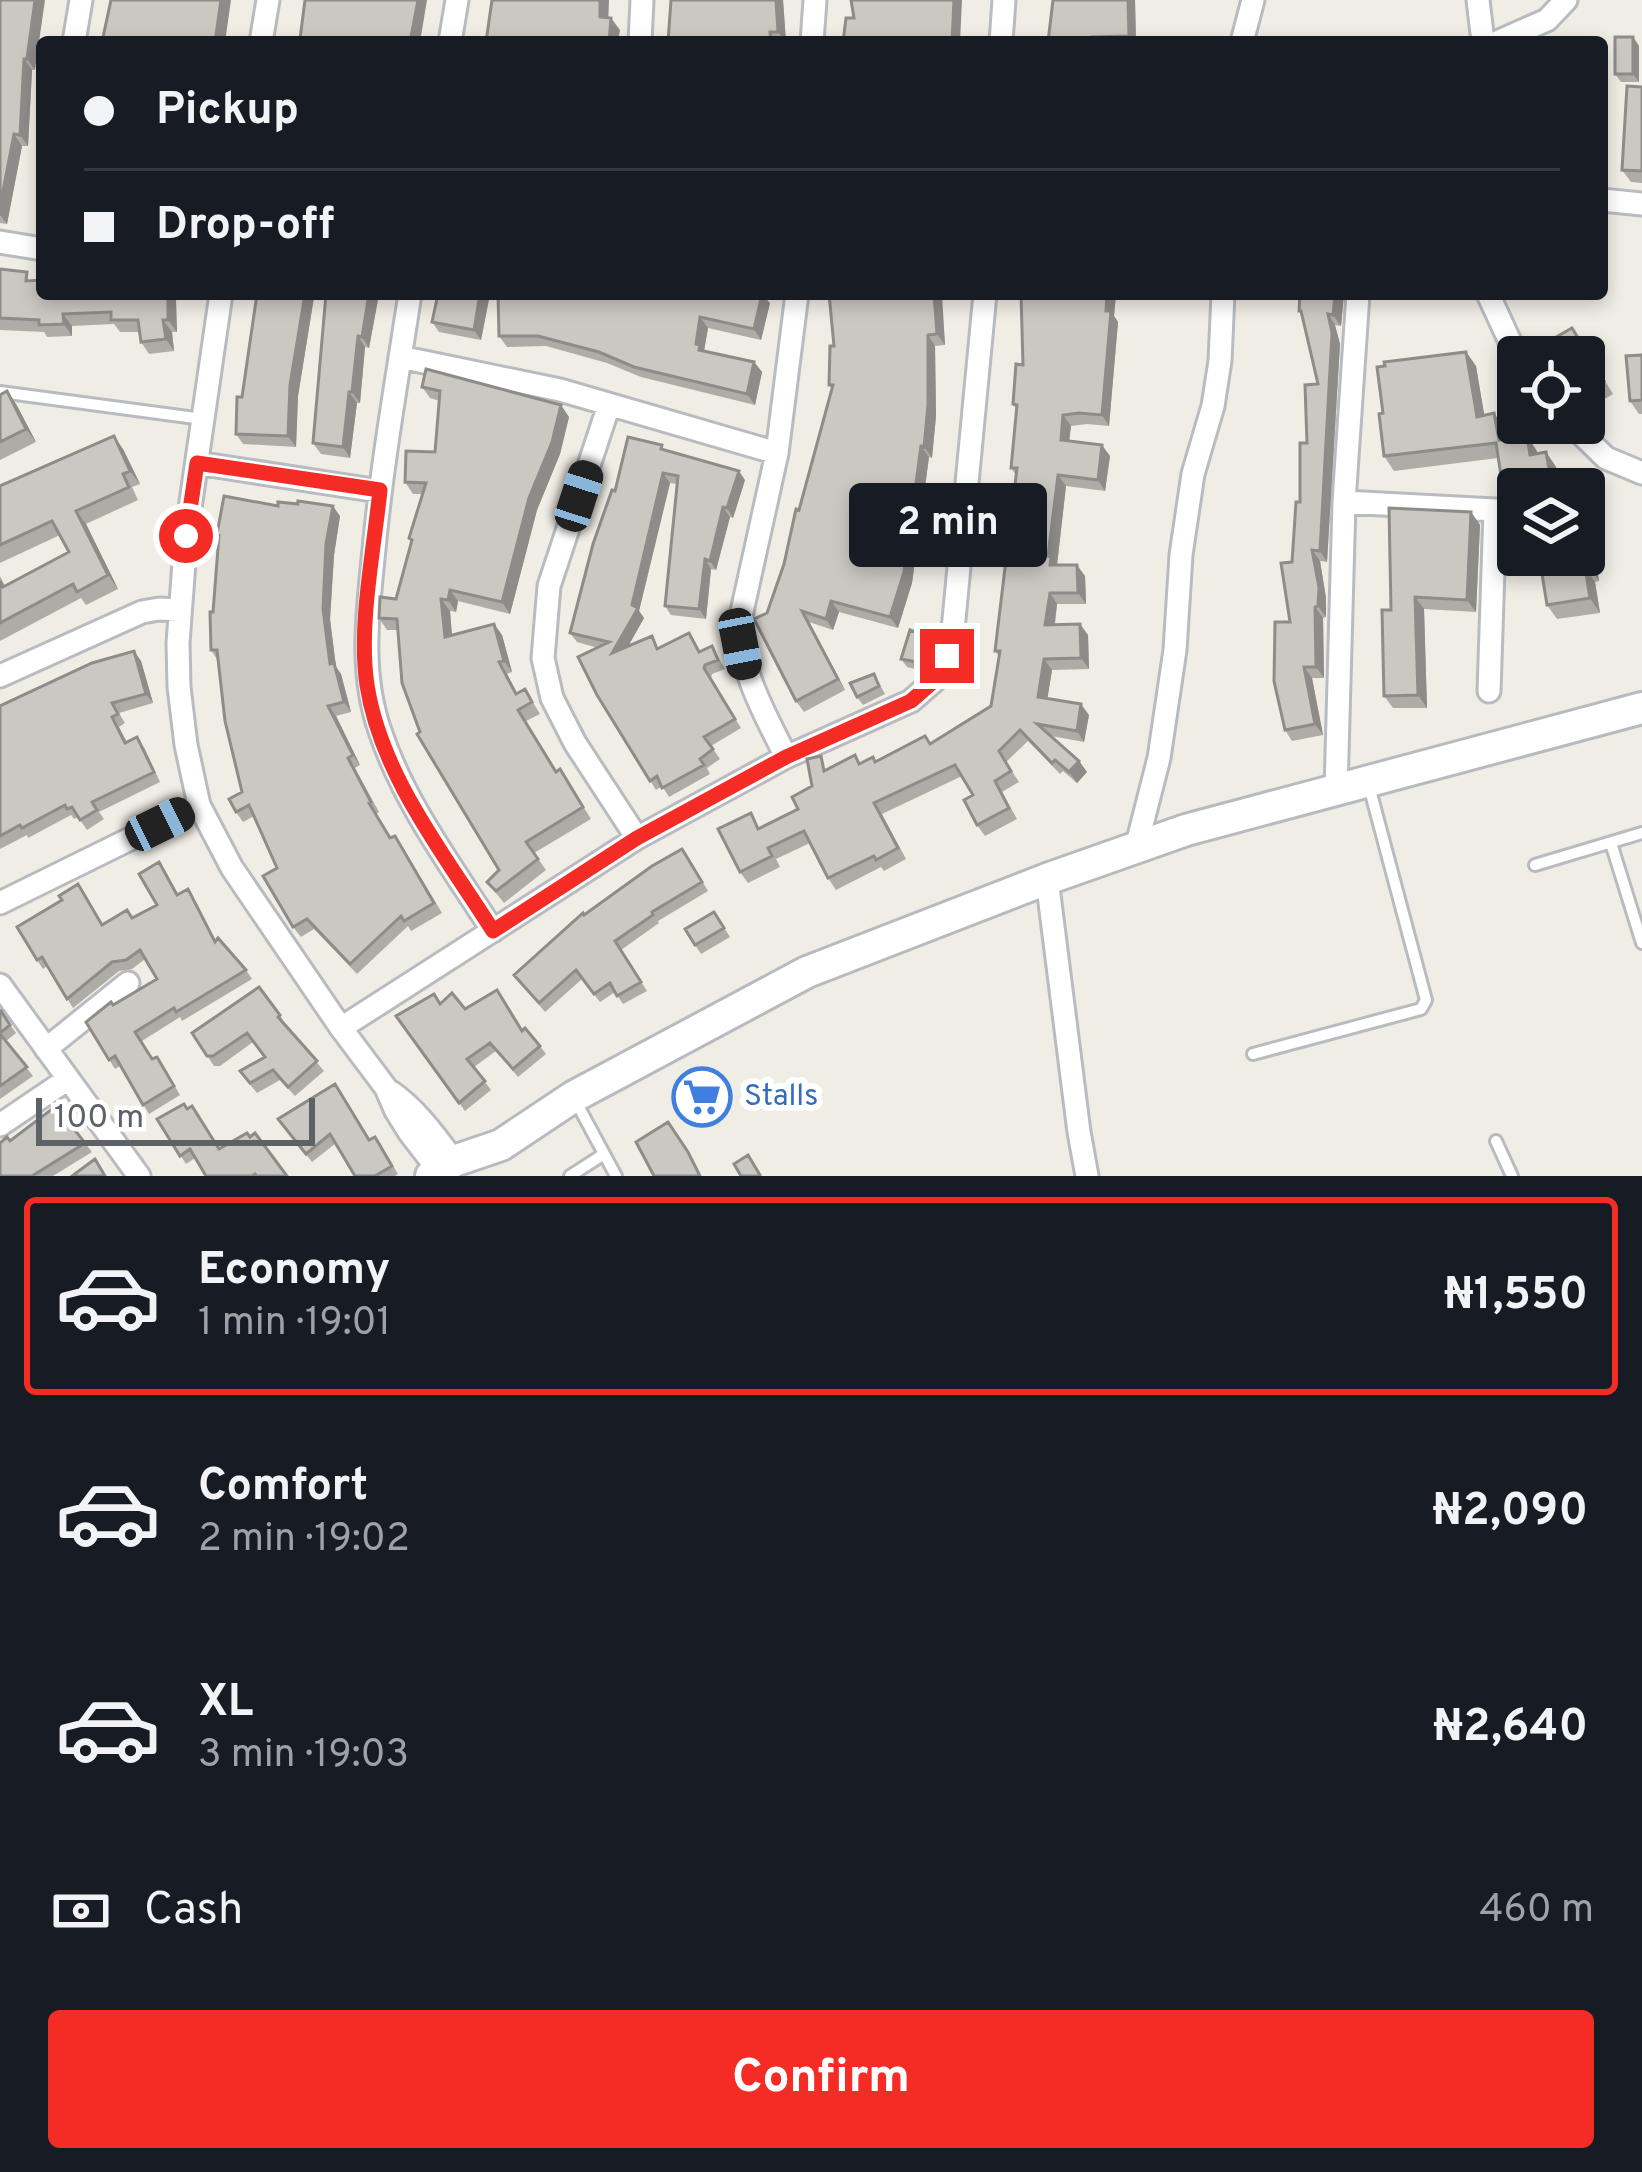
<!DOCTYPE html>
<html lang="en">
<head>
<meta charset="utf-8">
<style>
	body { margin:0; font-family:Overpass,sans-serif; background:#242831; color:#f1f3f6; height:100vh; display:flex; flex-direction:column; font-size:45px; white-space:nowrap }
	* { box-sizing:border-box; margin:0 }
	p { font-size:39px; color:#9ea1a6 }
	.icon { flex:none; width:66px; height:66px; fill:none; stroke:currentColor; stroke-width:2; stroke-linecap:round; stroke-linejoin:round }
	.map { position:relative; height:1176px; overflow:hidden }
	.details { display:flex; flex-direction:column; background:#171b24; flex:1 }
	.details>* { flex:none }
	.top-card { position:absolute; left:36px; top:36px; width:1572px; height:264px; border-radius:12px; box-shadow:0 6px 18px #0003; display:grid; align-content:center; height:264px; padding:0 48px; background:#171b24 }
	.controls { position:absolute; left:1497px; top:336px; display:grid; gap:24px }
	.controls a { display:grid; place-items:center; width:108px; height:108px; border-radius:12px; background:#171b24; box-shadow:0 6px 18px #0003; font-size:60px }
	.scale { position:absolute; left:36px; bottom:30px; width:279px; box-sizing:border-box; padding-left:12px; border:6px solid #5d6267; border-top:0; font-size:33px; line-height:42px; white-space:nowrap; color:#5d6267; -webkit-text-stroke:9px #fff; paint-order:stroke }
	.end { position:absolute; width:54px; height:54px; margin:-27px; border:15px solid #f52c26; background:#fff; box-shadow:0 0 0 6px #fff }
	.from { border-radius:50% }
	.bubble { position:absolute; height:84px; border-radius:12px; background:#171b24; box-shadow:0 6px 18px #0003; font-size:39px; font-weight:700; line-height:84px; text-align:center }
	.car { position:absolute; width:36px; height:72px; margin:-36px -18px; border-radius:15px; box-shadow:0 0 9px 3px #0007; background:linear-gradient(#222 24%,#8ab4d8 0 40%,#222 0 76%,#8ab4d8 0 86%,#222 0) }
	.top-card b { display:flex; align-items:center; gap:42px; height:114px; font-size:45px }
	.top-card b+b { border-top:3px solid #363941 }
	.top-card i { width:30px; height:30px; background:#f1f3f6 }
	ul { padding:21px 0 0; list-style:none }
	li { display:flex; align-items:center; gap:36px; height:198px; margin:0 24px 18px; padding:0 24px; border:6px solid transparent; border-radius:12px }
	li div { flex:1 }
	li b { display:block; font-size:45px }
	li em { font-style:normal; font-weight:700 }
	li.current { border-color:#f52c26 }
	li>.icon { width:108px; height:108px; stroke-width:1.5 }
	.pay { display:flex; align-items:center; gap:30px; height:132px; padding:0 48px; font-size:45px }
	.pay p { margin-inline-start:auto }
	.primary-button { display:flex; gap:24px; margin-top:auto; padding:24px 48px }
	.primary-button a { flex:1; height:138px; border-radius:12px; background:#f52c26; color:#fff; font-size:48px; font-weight:700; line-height:138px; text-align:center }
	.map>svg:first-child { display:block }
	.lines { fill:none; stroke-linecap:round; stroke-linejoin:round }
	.lane-casing { stroke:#b8bbc0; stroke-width:16 }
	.street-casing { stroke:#b8bbc0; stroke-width:27 }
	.secondary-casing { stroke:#b7bbc0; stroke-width:36 }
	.lane { stroke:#fff; stroke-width:10 }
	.street { stroke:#fff; stroke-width:21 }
	.secondary { stroke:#fff; stroke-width:30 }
	.wall { fill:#afaca7 }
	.shaded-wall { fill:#8e8c88 }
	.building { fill:#cbc8c2; stroke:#8e8c88; stroke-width:3 }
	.route { stroke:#f52c26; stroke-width:15 }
	.labels { text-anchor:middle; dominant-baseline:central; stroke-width:12; stroke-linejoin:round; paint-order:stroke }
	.shop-label { font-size:30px; fill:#366cbe; stroke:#fff; text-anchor:start }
</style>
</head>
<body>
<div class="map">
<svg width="1642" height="1176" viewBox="0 0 1642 1176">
	<rect width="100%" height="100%" fill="#f0ede5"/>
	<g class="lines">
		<!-- lane casing -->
		<g class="lane-casing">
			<path id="lane" d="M0,392L203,419
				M1611,843L1642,943
				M1535,865L1642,833
				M1253,1054L1421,1009L1426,1000L1369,786
				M575,1100L616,1176
				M1496,1141L1512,1176
				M570,1176L604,1154"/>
		</g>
		<!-- street casing -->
		<g class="street-casing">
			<path id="street" d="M1478,0L1483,42
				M74,42L81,0
				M261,42L268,0
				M450,42L457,0
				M640,42L642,0
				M812,42L815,0
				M1001,42L1004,0
				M1242,42L1253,0
				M1497,42L1547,20L1566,0
				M1602,200L1642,204
				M0,242L42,249
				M221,294L186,536L178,643L179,687L186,745L199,805L232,868L341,1028L386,1088L396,1111L409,1132L443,1176
				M410,294C397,379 382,464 374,549C368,611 359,671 380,731C404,803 452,867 493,931
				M1488,294L1518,359
				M400,357L560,390L777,453
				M609,405L549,586L543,658L552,698L575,743L637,838
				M1570,423L1606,458L1642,473
				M197,463L379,491
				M1344,502L1495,510L1489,691
				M0,676L142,612L159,609L180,610
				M786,757C761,705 740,675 741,616L777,453L797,294
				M1336,790L1344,502L1358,294
				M1136,848L1159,758L1175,650L1181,555L1193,474L1213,406L1220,361L1223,294
				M1047,879L1079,1132L1087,1176
				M0,903L199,805
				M0,985L139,1176
				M341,1028L637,838L786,757L911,701L935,680L947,656L953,630L985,294
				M46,1049L128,983
				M391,1092C417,1110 435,1136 454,1161
				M0,1125L68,1079"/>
		</g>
		<!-- secondary casing -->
		<g class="secondary-casing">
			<path id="secondary" d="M431,1176L454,1161L501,1145L573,1097L807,972L1047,879L1186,830L1642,708"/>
		</g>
		<!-- lane -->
		<use href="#lane" class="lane"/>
		<!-- street -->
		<use href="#street" class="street"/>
		<!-- secondary -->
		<use href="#secondary" class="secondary"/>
	</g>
	<!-- wall -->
	<path class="wall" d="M0,0L35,70H32L28,146H22L7,224L0,223Z
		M671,0H783L786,42H668Z
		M1053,0H1135L1136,42H1048Z
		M1633,37L1639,46V82H1621L1615,74Z
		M1642,87V183L1631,182L1622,170Z
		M0,269L42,294H172L176,301L177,332H172L174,351L149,354L141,342L139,332H120L114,324L72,326V336L47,337L44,332L0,330Z
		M257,294H379L369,348L365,347L360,403H357L350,458L321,454L313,443L326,298L314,297L298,396L296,447L243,444L236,434Z
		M490,294L481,340L439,332L432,322Z
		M1021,294H1116L1114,316L1118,322L1109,426L1087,424L1071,426L1069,441L1110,456L1105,491L1066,486L1057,565L1085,576L1086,604H1057L1055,625L1080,624L1088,635L1089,669L1052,670L1047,699L1089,715L1084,742L1051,736L1079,761L1087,772L1077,783L1063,771L1060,774L1028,741L1006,762L1019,782L1002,792L1017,819L985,836L977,825L973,795L962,776L882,814L906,859L884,871L881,867L836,890L828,878L810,843L776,859L780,867L748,883L740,872L760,828L798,809L812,786L829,769L876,762L925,736L931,744L991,706L999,656L995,651L1016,475L1011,468L1017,410L1013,404L1023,365Z
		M1300,294H1344L1341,326L1335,325L1340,344L1327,562L1320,561L1326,598V617L1323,618L1324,678H1312L1323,735L1292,741L1285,730L1292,562L1307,443L1318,384L1302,316L1299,311Z
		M770,303L761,340L708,328L704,351L754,362L762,372L755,405L641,377L607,363L546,346L507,347L499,336Z
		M942,308L945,345L935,346L936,416L932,458L929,457L912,583L898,628L839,612L833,630L809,622L845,690L804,712L796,701L767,613L784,564L832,389L829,385L834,346Z
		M1581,341L1613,394L1593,406L1584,394Z
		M1466,352L1476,366L1484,415L1494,413L1504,428L1506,439L1527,436L1538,454L1546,452L1556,467L1558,480L1580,477L1590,492L1595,521H1589L1599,581L1595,582L1600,613L1557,619L1547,605L1584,555V489H1518V495L1512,496L1502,482L1498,458L1394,471L1384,456Z
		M1642,355V414H1639L1630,401Z
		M422,387L569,417L560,454L537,510L510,614L458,601L456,612L450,611L452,635L494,624L502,635L512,672L507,674L517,693L525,689L540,714L526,721L557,772L560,769L591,819L534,853L546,870L504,903L487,882L499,870L420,732L398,630H387L379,618L396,599L412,543L409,538L423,494H413L405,482L435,452L440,401L430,398Z
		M7,391L16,404L36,442L0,460V395Z
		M123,449L140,484L132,487L138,500L86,524L118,589L86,605L81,598L0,641V576L5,586L69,552L60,535L0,563V486Z
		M666,451L745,480L733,518L730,517L716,570L711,569L706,619L671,615L665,606L677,484L670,483L639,611L644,618L628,647L660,648L689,633L700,651L712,646L725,669L712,674L711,678L741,728L711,746L720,759L707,768L710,774L669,797L662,786L656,790L597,695L598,648L577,642L570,633L615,491Z
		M278,506L340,516L334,555L330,619L336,667L341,674L351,712L336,716L360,765L355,768L379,812L376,814L391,838L395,836L402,846L442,913L411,931L408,926L357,974L314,929L301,937L293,927L277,868L254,816L243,822L236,812L242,792L218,661L211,650L219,538L217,534Z
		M1471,512L1480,525L1476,612L1424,609L1427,708H1393L1384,696L1391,610Z
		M927,636L933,644L923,671L907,667L901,659Z
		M134,651L141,661L153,703L119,713L125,723L119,727L127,742L144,747L160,782L99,812L104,819L87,830L78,817L74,819L71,815L28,838L27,835L0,849V706Z
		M874,674L885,694L863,705L857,697Z
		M688,857L708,891L658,921L659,923L621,950L647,991L623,1004L615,992L600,1002L582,979L545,1012L514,975L584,915Z
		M159,862L178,894L188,889L216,941L246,970L252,979L182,1021L180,1017L142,1041L153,1059L163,1066L180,1095L149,1114L120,1066L115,1069L86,1022L157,979L145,959L132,969L119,971L73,1008L47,966L43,969L37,960L103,925L132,918L157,905Z
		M714,912L730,937L701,954L685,929Z
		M440,1003L465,1009L522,1030L540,1046L546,1054L518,1077L496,1051L474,1067L491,1090L465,1111L396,1016Z
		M1,1011L16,1033L6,1041L33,1076L0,1099Z
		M280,1015L286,1026L324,1071L295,1096L280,1080L257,1093L247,1081L265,1057L253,1042L220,1066H214L192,1033Z
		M56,1106L92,1152L53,1176H0L10,1141Z
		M157,1119L219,1149L287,1176H206L195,1158L186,1164Z
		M278,1119L370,1140L375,1137L398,1174L395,1176H355L336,1143L312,1162Z"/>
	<!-- shaded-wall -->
	<path class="shaded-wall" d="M35,0H45L35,70L27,59Z
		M221,0H231L225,42H215Z
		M418,0H427L420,42H410Z
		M600,0H609L608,28L600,17Z
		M776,0H783L786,42L778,32Z
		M954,0H962L960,42H952Z
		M1128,0H1135L1136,42H1133L1129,36Z
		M611,18L620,30L618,42H609Z
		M1633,37L1639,46V82L1633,74Z
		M24,59L32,70L28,146L20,135Z
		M14,134L22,146L7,224L0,215V207Z
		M168,294H172L176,301L177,332L168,320Z
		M305,294H312L314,297L298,396L296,447L288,436L290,385Z
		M369,294H379L369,348L362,337Z
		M480,294H490L481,340L474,330Z
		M762,294L770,303L761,340L754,329Z
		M934,294H942L945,345L937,334Z
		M1107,294H1116L1114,316L1118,322L1109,426L1102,415Z
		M1335,294H1344L1341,326L1333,315Z
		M63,314L72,326V336L64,324Z
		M1328,314L1335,325L1340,344L1327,562L1320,551Z
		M700,317L708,328L704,351L707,361L696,344Z
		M163,320L172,332L174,351L166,339Z
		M928,335L935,346L936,416L932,458L924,447Z
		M358,336L365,347L360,403L352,392Z
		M1466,352L1476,366L1487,431L1477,417Z
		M754,362L762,372L755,405L747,394Z
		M7,391L16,404L36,442L26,429Z
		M349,392L357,403L350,458L343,447Z
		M561,405L569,417L560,454L537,510L510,614L502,602L529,498Z
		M1494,413L1504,428L1510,455L1499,440Z
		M1063,415L1071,426L1068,451L1061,440Z
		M114,436L123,449L140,484L130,471Z
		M1527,436L1537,451L1540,470L1530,455Z
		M1102,445L1110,456L1105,491L1098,480Z
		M921,446L929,457L912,583L898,628L890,617Z
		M1546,452L1556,467L1560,489L1551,481Z
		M739,471L745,480L733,518L727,508Z
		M663,473L670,483L639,611L644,618L619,662L612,653L632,605Z
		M1058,475L1066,486L1057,565H1050L1048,556Z
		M1580,477L1590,492L1595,521L1584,506V489H1582Z
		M333,506L340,516L334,555L330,619L336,667L341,674L351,712L344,702L330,664L323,609L326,544Z
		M723,507L730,517L716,570L710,561Z
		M76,511L86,524L118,589L108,575Z
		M1471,512L1480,525L1476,612L1467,600Z
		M1584,514L1589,521L1599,581L1589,567L1584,537Z
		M1312,550L1320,561L1326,598V617L1318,606Z
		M705,559L711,569L706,619L699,609Z
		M1077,565L1085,576L1086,604L1078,593Z
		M1585,567L1595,582L1600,613L1590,598Z
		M450,590L458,601L456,612L448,600Z
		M1050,593L1057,604L1053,636L1045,625Z
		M1415,597L1424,609L1427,708L1418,695Z
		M441,599L450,611L453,649L445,637Z
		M831,601L839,612L833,630L826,619Z
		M1315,607L1323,618L1324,678L1316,667Z
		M802,611L809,622L845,690L838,679Z
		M494,624L502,635L512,672L504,661Z
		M1080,624L1088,635L1089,669L1081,658Z
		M927,636L933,644L923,671L917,662Z
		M134,651L141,661L153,703L146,694Z
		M1044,659L1052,670L1046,708L1038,697Z
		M1304,667L1312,678L1323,735L1315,724Z
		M1081,704L1089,715L1084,742L1077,731Z
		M328,706L336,716L360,765L353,755Z
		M1079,761L1087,772L1077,783L1069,772Z"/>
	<!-- building -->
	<path class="building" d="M0,0H35L27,59H24L20,135L14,134L0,207Z
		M111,0H221L215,42H102Z
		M305,0H418L410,42H296L297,38L300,39Z
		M492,0H600V17L611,18L609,42H486Z
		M671,0H776L778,32H770L771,42H668Z
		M851,0H954L952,42H843L846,18H854Z
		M1053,0H1128L1129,36L1092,37V42H1048Z
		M1615,37H1633V74H1615Z
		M1627,86L1642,87V171L1622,170Z
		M0,269L27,272L26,281L42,280V294H168V320H163L166,339L141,342L138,320H111V312L63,314L64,324L39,325V320L0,318Z
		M257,294H305L290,385L288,436L236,434L237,397H242Z
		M326,294H369L362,337L358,336L352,392H349L343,447L313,443Z
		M438,294H480L474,330L432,322Z
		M498,294H762L754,329L700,317L696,344L700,345L699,350L754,362L747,394L634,367L599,352L538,336H499Z
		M829,294H934L937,334L928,335V405L924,447L921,446L904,572L890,617L831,601L826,619L802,611L838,679L796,701L754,619L767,613L784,564L796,509L799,510L833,385H829L830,346H834Z
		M1021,294H1107L1106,311H1111L1102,415L1079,413L1063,415L1061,440L1102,445L1098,480L1058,475L1048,556L1051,557L1050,565H1077L1078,593H1050L1045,625L1080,624L1081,658L1044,659L1038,697L1081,704L1077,731L1037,724L1079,761L1069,772L1055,760L1052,763L1020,730L999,751L1011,771L995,781L1009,808L977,825L964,800L973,795L955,765L874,803L898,848L876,860L874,856L828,878L804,831L768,848L772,856L740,872L718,829L751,813L758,829L798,809L792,797L812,786L807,759L821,756L824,771L855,755L859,764L873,757L875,762L925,736L930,744L991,706L1000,651H995L1017,468H1011L1017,405L1013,404L1016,364L1023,365Z
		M1300,294H1335L1333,315L1328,314L1332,333L1320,551L1312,550L1319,587L1318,606L1315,607L1316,667H1304L1315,724L1285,730L1274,681L1275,622H1290L1281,563L1292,562L1296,502H1300V443H1307L1305,385L1318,384L1301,311H1299Z
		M1572,328L1604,381L1584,394V357H1561L1551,340Z
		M1466,352L1477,417L1494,413L1499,440L1527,436L1530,455L1546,452L1551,481L1580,477L1582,489H1529L1527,478L1502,482L1496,443L1384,456L1379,414L1383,413L1377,367L1385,366L1384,362Z
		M1642,355V400L1630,401L1626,356Z
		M426,369L561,405L552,442L529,498L502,602L450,590L448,600L441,599L445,637L494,624L504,661L499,662L516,694L525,689L532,702L518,710L556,772L560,769L583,807L526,842L538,859L496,891L487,882L499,870L417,734L420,732L402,683L397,619L379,618L380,597L396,599L412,540L409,538L426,483L405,482L406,451L435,452L440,391L422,387Z
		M7,391L26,429L0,442V395Z
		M114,436L130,471L123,474L129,487L76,511L108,575L77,592L73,584L0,623V581L3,587L69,552L52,521L0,545V486Z
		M628,437L662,445L661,449L739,471L727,508L723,507L710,561L705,559L699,609L665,606L678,476L663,473L632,605L638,608L612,653L652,636L657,649L689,633L699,652L712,646L718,660L705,665L704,668L735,719L704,737L713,749L700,759L704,765L662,788L657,776L650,781L597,695L578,657L609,642L570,633L593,544L612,490L615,491Z
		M224,496L278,506V502L298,504V501L333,506L326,544L323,609L330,664L334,663L344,702L328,706L353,755L348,758L371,802L369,803L390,838L395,836L434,903L404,921L401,916L350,964L307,919L293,927L263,876L277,868L249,805L236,812L229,799L242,792L225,721L217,650H211L210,612H213L219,535L217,534Z
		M1389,508L1471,512L1467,600L1415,597L1418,695L1384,696L1382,610H1391Z
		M1584,537L1589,567H1585L1590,598L1547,605L1539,555H1584Z
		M910,630L927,636L917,662L901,659Z
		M134,651L146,694L112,703L118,714L112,717L125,743L137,737L154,772L92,802L97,810L80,820L72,807L67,809L65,805L22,828L20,825L0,836V706L92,663Z
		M874,674L879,686L857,697L850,683Z
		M682,849L702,882L652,912L653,915L615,941L641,982L617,996L610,983L594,994L576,970L539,1003L514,975L583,913L584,915L652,866Z
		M159,862L177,895L188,889L215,942L218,938L246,970L176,1012L174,1008L135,1032L152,1059L157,1057L174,1086L143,1105L115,1056L109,1060L86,1022L111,1002L113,1005L157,979L140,950L126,960L112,962L67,999L42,957L37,960L17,927L62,900L59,896L78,884L102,925L127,910L132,918L157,905L139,874Z
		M714,912L724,928L695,945L685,929Z
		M259,987L280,1015L278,1017L317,1061L288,1087L273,1070L250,1083L240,1071L265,1057L247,1033L213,1056H207L192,1033Z
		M497,990L522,1031L525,1028L540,1046L513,1069L490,1043L467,1059L485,1081L459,1103L396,1016L434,994L440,1004L452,993L465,1009Z
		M1,1011L10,1025L0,1033V1012Z
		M0,1034L27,1067L0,1086Z
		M335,1084L369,1140L375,1137L392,1166L375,1176H355L330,1134L306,1154L278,1119Z
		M184,1104L187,1109L192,1106L219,1149L247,1133L250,1137L255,1133L287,1176H257L255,1174L252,1176H206L190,1149L180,1156L157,1119Z
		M56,1106L85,1143L32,1176H0V1143L7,1137L10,1141Z
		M668,1122L688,1152L700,1176H654L636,1142Z
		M748,1155L760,1175L759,1176H741L734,1164Z
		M95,1159L105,1176H72Z"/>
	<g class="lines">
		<!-- route -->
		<path class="route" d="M186,536L197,463L380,490C374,550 358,626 367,685C381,776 445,855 493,931L637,838L786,757L911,701L935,680L947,656"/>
	</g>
	<!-- icons -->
	<defs>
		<g id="supermarket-ring" transform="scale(3)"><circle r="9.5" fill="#fff" stroke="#3f7fe0" stroke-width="1.5"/><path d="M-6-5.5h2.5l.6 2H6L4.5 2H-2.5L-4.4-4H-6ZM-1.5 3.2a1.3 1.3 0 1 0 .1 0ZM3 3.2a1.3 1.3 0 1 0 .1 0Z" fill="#3f7fe0"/></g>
	</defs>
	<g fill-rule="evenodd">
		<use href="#supermarket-ring" x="702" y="1097"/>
	</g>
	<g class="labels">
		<!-- shop labels -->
		<g class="shop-label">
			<text x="744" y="1097">Stalls</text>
		</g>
	</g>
</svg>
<div class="controls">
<a><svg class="icon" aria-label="locate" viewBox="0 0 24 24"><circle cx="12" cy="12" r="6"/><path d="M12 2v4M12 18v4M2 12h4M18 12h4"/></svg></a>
<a><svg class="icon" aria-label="layers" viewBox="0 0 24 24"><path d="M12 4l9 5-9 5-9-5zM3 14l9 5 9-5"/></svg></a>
</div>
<div class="scale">100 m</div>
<i class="end from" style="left:186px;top:536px"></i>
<i class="end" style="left:947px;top:656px"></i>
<div class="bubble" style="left:849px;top:483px;width:198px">2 min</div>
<i class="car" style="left:579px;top:496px;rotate:18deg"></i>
<i class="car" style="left:740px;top:644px;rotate:169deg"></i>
<i class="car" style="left:160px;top:824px;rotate:64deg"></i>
<div class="top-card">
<b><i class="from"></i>Pickup</b>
<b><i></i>Drop-off</b>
</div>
</div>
<section class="details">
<ul>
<li class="current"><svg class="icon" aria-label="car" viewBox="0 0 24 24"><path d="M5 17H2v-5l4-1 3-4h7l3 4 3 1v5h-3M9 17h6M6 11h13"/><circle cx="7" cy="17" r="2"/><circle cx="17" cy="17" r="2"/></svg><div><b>Economy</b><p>1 min · 19:01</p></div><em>₦1,550</em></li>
<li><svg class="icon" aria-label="car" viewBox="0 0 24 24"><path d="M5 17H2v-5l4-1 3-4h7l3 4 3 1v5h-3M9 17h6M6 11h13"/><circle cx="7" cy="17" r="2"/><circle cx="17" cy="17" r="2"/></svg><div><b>Comfort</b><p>2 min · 19:02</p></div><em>₦2,090</em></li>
<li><svg class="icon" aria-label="car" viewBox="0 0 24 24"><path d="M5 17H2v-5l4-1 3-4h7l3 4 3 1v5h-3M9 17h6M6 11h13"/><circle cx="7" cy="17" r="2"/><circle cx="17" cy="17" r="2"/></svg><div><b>XL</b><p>3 min · 19:03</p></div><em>₦2,640</em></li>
</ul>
<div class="pay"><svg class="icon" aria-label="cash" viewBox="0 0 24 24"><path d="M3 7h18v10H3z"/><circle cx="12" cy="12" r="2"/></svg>Cash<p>460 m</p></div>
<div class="primary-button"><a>Confirm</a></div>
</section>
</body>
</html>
